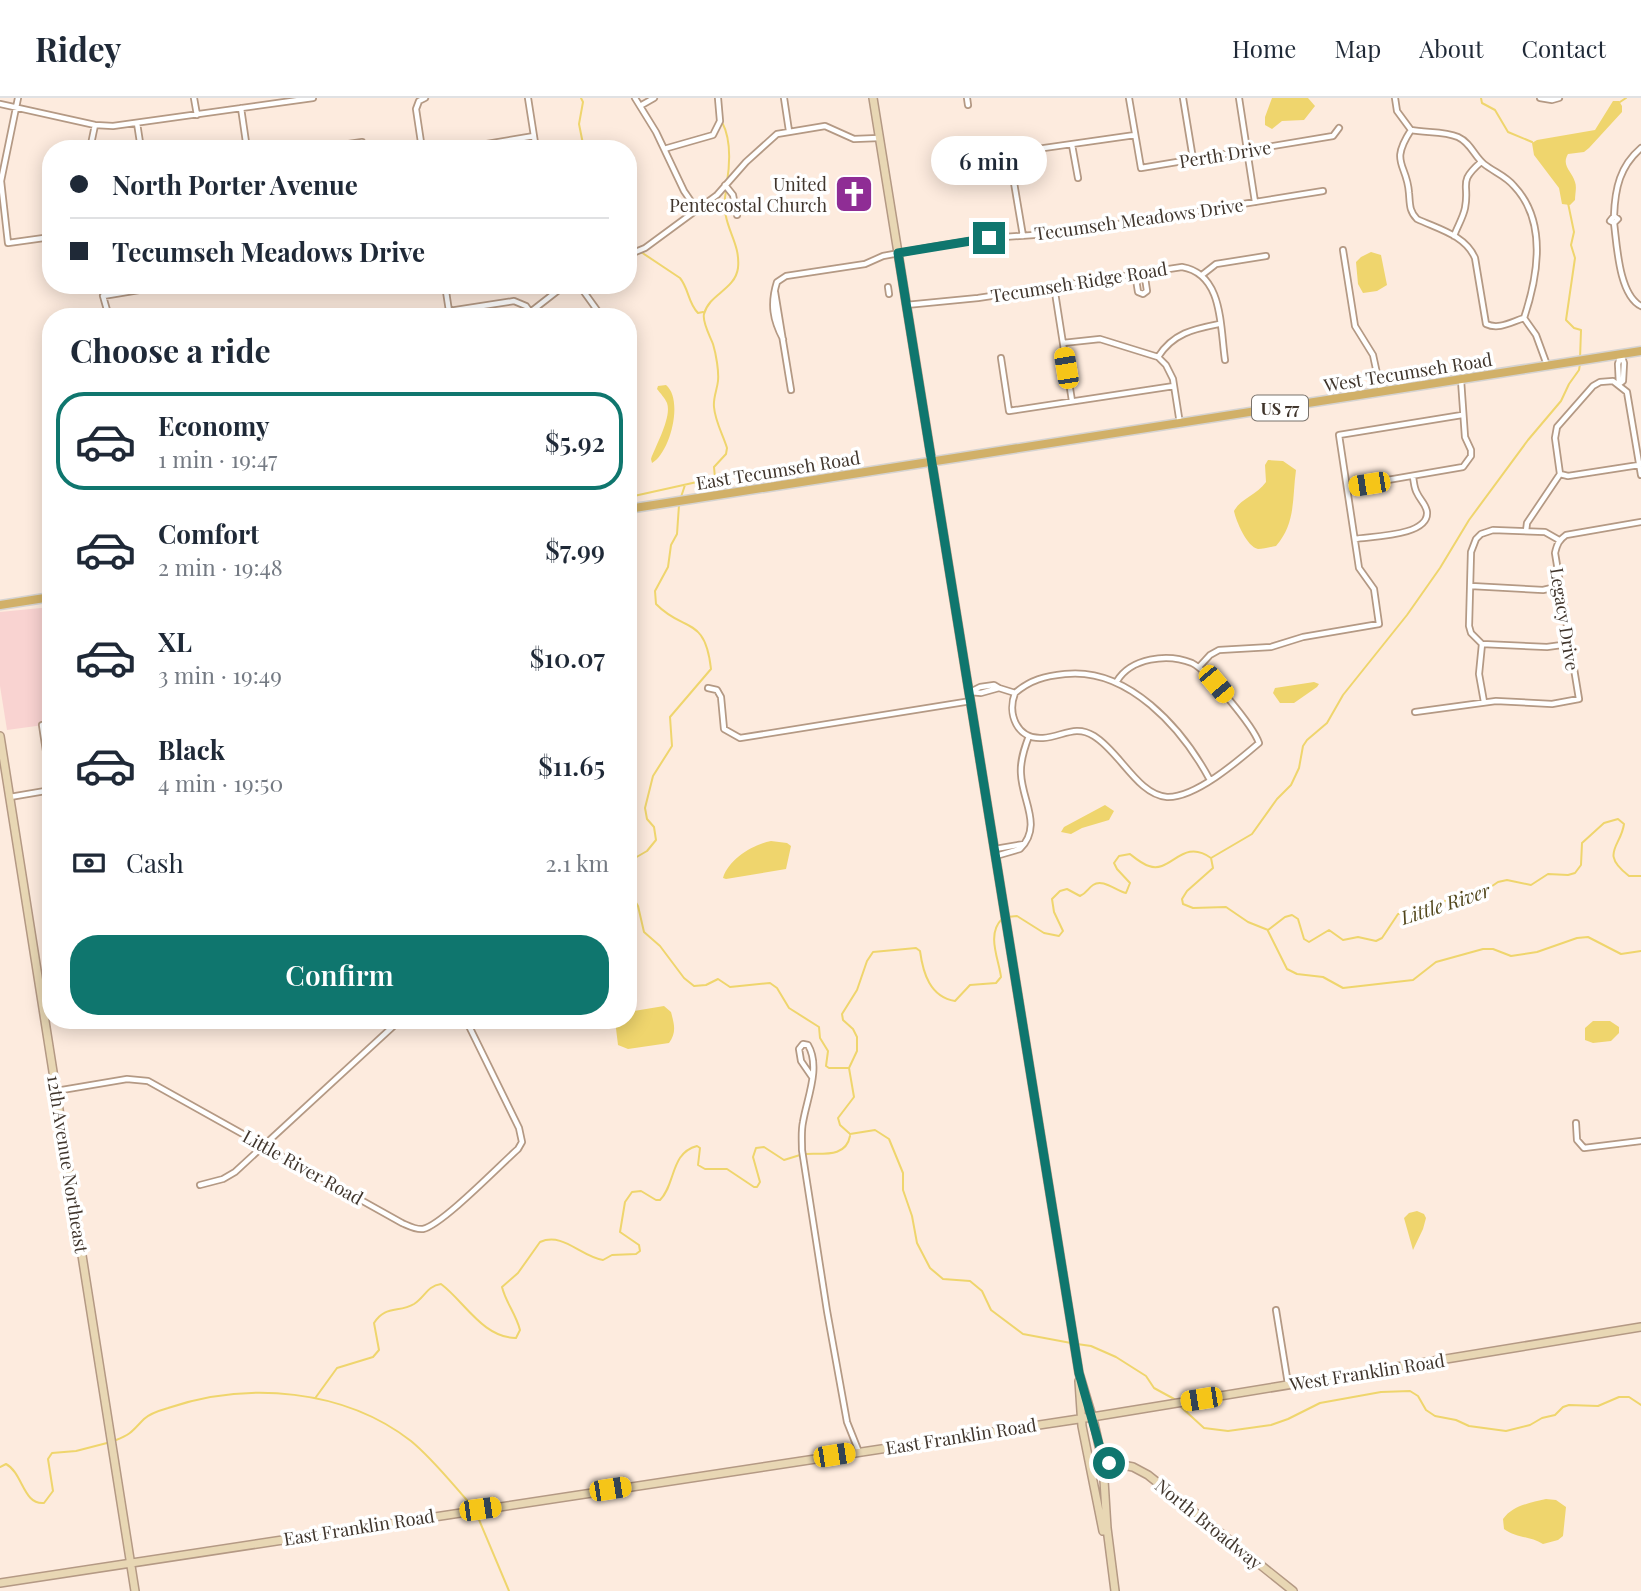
<!DOCTYPE html>
<html lang="en">
<head>
<meta charset="utf-8">
<style>
	body { margin:0; font-family:"Playfair Display",serif; background:#f2f2f3; color:#1f2937; height:100vh; display:flex; flex-direction:column; font-size:26px; white-space:nowrap }
	* { box-sizing:border-box; margin:0 }
	p { font-size:23px; color:#747a83 }
	.icon { flex:none; width:38px; height:38px; fill:none; stroke:currentColor; stroke-width:2; stroke-linecap:round; stroke-linejoin:round }
	.map { position:relative; flex:1; overflow:hidden }
	.side { position:absolute; left:42px; top:210px; width:595px; height:721px; display:flex; flex-direction:column; background:#fff; border-radius:28px; box-shadow:0 4px 18px #0003 }
	.side>* { flex:none }
	.guide { position:absolute; left:42px; top:42px; width:595px; height:154px; border-radius:28px; box-shadow:0 4px 18px #0003; display:grid; align-content:center; height:154px; padding:0 28px; background:#fff }
	.end { position:absolute; width:32px; height:32px; margin:-16px; border:9px solid #0f766e; background:#fff; box-shadow:0 0 0 4px #fff }
	.from { border-radius:50% }
	.bubble { position:absolute; height:49px; border-radius:24px; background:#fff; box-shadow:0 4px 18px #0003; font-size:23px; font-weight:600; line-height:49px; text-align:center }
	.car { position:absolute; width:21px; height:42px; margin:-21px -10px; border-radius:9px; box-shadow:0 0 5px 2px #0007; background:linear-gradient(#f5c518 24%,#345 0 40%,#f5c518 0 76%,#345 0 86%,#f5c518 0) }
	.guide b { display:flex; align-items:center; gap:24px; height:66px; font-size:26px }
	.guide b+b { border-top:2px solid #e0e1e3 }
	.guide i { width:18px; height:18px; background:#1f2937 }
	ul { padding:0; list-style:none }
	li { display:flex; align-items:center; gap:21px; height:98px; margin:0 14px 10px; padding:0 14px; border:4px solid transparent; border-radius:28px }
	li div { flex:1 }
	li b { display:block; font-size:26px }
	li em { font-style:normal; font-weight:600 }
	li.current { border-color:#0f766e }
	li>.icon { width:63px; height:63px; stroke-width:1.5 }
	h2 { padding:0 28px; font-size:32px; line-height:84px }
	.pay { display:flex; align-items:center; gap:18px; height:77px; padding:0 28px; font-size:26px }
	.pay p { margin-inline-start:auto }
	.action { display:flex; gap:14px; margin-top:auto; padding:14px 28px }
	.action a { flex:1; height:80px; border-radius:28px; background:#0f766e; color:#fff; font-size:28px; font-weight:600; line-height:80px; text-align:center }
	header { display:flex; align-items:center; gap:42px; box-sizing:border-box; height:98px; padding:0 35px; background:#fff; border-bottom:2px solid #e0e1e3 }
	header strong { font-size:33px }
	nav { display:flex; gap:38px; margin-inline-start:auto; font-size:24px }
	.map>svg:first-child { display:block }
	.green { fill:#f9d3d1 }
	.water { fill:#efd56d }
	.lines { fill:none; stroke-linecap:round; stroke-linejoin:round }
	.stream { stroke:#efd56d; stroke-width:2 }
	.street-casing { stroke:#b49984; stroke-width:8 }
	.secondary-casing { stroke:#b49984; stroke-width:10 }
	.primary-casing { stroke:#d5d3d1; stroke-width:11 }
	.street { stroke:#fff; stroke-width:4.5 }
	.secondary { stroke:#e8d7b4; stroke-width:7 }
	.primary { stroke:#d1b068; stroke-width:8 }
	.route { stroke:#0f766e; stroke-width:9 }
	.labels { text-anchor:middle; dominant-baseline:central; stroke-width:7; stroke-linejoin:round; paint-order:stroke }
	.shield { fill:#fff; stroke:#79726b; stroke-width:2 }
	.shield-label { font-size:16px; font-weight:bold; fill:#40352c }
	.street-label { font-size:18px; fill:#40352c; stroke:#fff }
	.poi-label { font-size:18px; fill:#40352c; stroke:#fff; text-anchor:end }
	.water-label { font-size:19px; font-style:italic; fill:#52471c; stroke:#fff }
</style>
</head>
<body>
<header>
<strong>Ridey</strong>
<nav><a>Home</a><a>Map</a><a>About</a><a>Contact</a></nav>
</header>
<div class="map">
<svg width="1641" height="1493" viewBox="0 0 1641 1493">
	<rect width="100%" height="100%" fill="#fdebde"/>
	<!-- green -->
	<path class="green" d="M51,509V626L7,632L0,588V514Z"/>
	<!-- water -->
	<path class="water" d="M1272,0H1308L1315,8L1304,22L1282,23L1272,31L1265,27V19Z
		M1613,3H1619L1622,8V14L1589,50L1584,54L1568,56C1561,68 1572,73 1575,84C1577,89 1575,96 1575,102L1570,107L1562,106L1559,90L1534,57L1532,45L1537,42L1595,32Z
		M1371,154L1381,157L1387,187L1377,193L1363,195L1358,186L1356,164L1361,159Z
		M666,287C684,302 670,355 652,365L651,361C656,347 672,319 667,305C665,300 660,295 657,291L658,288Z
		M1268,362L1283,363L1296,372C1292,401 1296,425 1276,448C1271,449 1263,451 1258,451C1247,449 1236,423 1234,413C1241,400 1257,397 1266,384L1265,367Z
		M1314,584L1319,586L1317,589L1294,605H1280L1273,595L1275,590Z
		M1105,707L1114,713L1109,722L1082,730L1071,736L1061,734L1064,729Z
		M771,743L787,745L791,748L786,771L726,781L723,780C729,761 752,747 771,743Z
		M664,908L671,914C674,926 677,934 669,945L628,951L618,947L615,922H628V914Z
		M1593,923H1610L1619,929V935L1611,943L1593,945L1585,942V930Z
		M1417,1113L1424,1116L1426,1120L1423,1131L1413,1152L1404,1120L1409,1115Z
		M1546,1401L1556,1402L1566,1409L1563,1438L1558,1442L1543,1446C1530,1438 1516,1440 1504,1431L1503,1421C1513,1407 1530,1405 1546,1401Z"/>
	<g class="lines">
		<!-- stream -->
		<path class="stream" d="M581,0L583,4L579,26L584,51
			M1481,0L1482,5L1495,12L1508,34L1532,44
			M1620,4L1626,0
			M722,24C731,41 730,65 727,84
			M1568,105L1574,134L1571,147L1575,160L1566,222L1574,230L1581,232L1580,261
			M628,146L637,151
			M641,154L680,180C689,191 688,205 698,215L703,214
			M628,389L634,398L715,380L714,369L726,356L727,350C723,337 715,323 714,309C713,300 717,292 718,283C719,273 716,256 713,246C710,238 702,224 704,216C709,196 735,192 738,170C741,141 719,127 726,93
			M681,399L685,387
			M1211,760L1252,736L1277,701L1291,687L1299,670L1303,648L1307,642L1327,625L1343,597L1407,517L1440,470L1469,422L1528,342L1561,303L1569,286L1579,272L1580,266
			M628,764L647,753L656,742L654,729L647,721L645,710L653,678L672,648L670,619L711,571C705,517 684,535 656,506L655,493L668,469L671,447L677,436L679,407
			M628,791L638,808L644,834L660,848L684,880L694,888L706,887L718,881L730,889L770,885L777,890L789,910L819,929L820,940L828,953L826,968L829,970H848
			M1007,819L1017,818L1044,835L1059,838L1063,833L1054,814L1052,801L1060,793L1067,791L1080,798C1087,795 1088,790 1093,787C1103,780 1116,793 1126,795L1130,785L1117,771L1114,765L1119,758L1130,756C1135,760 1142,766 1149,768C1171,776 1182,739 1211,760L1213,770L1187,793L1182,801L1183,806L1193,810L1226,809L1248,824L1268,832
			M1268,832L1285,819L1292,817L1298,821L1304,841L1309,844L1329,832L1343,842L1358,839L1376,843L1382,840L1398,816L1429,814L1448,801L1479,797L1498,784L1507,782L1531,787L1548,776L1568,777L1575,775L1581,767L1582,745L1604,725L1618,721L1624,726C1621,749 1599,755 1629,778H1641
			M1268,833L1287,871L1297,876L1323,879L1343,890L1413,882L1436,864L1483,851H1493L1511,858L1537,854L1577,840L1588,839L1621,856L1641,853
			M849,1035L840,1027L838,1020L854,999L849,970L857,953V939L853,931L843,922L842,916L857,892L867,863L873,854L916,850L920,853C923,875 930,899 955,903L970,887L996,885L1001,879C999,862 986,836 1002,821
			M850,1036L875,1032L889,1041L903,1075V1092L912,1118L917,1145L930,1170L943,1181L970,1183L982,1193L991,1212L1023,1236L1071,1245
			M806,1056C822,1055 846,1060 850,1038
			M1077,1246L1091,1248L1116,1259L1146,1278L1154,1290L1176,1302
			M316,1299L337,1270L373,1259L379,1252L374,1225C385,1207 399,1215 414,1206C425,1199 427,1188 441,1186C464,1203 483,1240 516,1240L520,1232C516,1216 506,1205 502,1189L518,1175L540,1144C563,1134 580,1158 603,1162L612,1157L636,1156L640,1153L639,1147L620,1134L625,1104L632,1094L641,1093L656,1102H660C676,1086 670,1055 697,1048L700,1050L698,1067L705,1071H727L754,1089H757L760,1084L753,1059L756,1050L764,1049L784,1062L800,1057
			M1181,1309L1204,1330L1228,1333L1271,1327L1288,1321L1320,1305L1381,1294L1410,1293L1418,1298L1426,1312L1435,1318L1456,1322L1469,1328L1506,1333L1530,1327L1542,1320L1555,1317L1563,1309L1569,1307L1598,1308L1619,1299H1629L1641,1307
			M116,1342C132,1336 133,1332 144,1321C150,1315 161,1312 168,1310C248,1283 344,1291 411,1343C434,1362 453,1387 473,1409
			M0,1369L6,1366C23,1375 23,1407 44,1405L53,1393L48,1361L52,1355L76,1353L107,1345
			M477,1417L509,1493"/>
		<!-- street casing -->
		<g class="street-casing">
			<path id="street" d="M18,0L1,83L8,145L51,139
				M194,0L197,17
				M528,0L536,51
				M635,0L656,34L684,93L697,112
				M784,0L789,33
				M967,0L968,7
				M1129,0L1141,70L1333,38L1339,30
				M1183,0L1193,61
				M1239,0L1255,104
				M1395,0L1397,13L1411,32C1426,35 1444,33 1458,39C1471,45 1474,58 1484,66C1494,74 1506,78 1514,88C1548,124 1538,178 1524,220
				M1540,0L1552,2L1559,0
				M0,6L95,27L113,28L313,0
				M640,8L654,0
				M241,10L247,51
				M137,25L141,51
				M1411,32C1389,66 1407,65 1409,95C1410,106 1409,113 1417,121C1438,131 1465,137 1475,160L1486,226C1499,232 1511,224 1524,220
				M1072,47L1078,80
				M90,51L95,27
				M315,51L362,44L363,51
				M422,51L416,11L419,3L425,0
				M457,51L534,38
				M664,51L713,37L720,23L718,0
				M725,87L733,97L737,117
				M1614,118C1615,90 1620,68 1641,50
				M1614,125L1618,121L1614,118L1610,123L1614,125C1617,148 1619,197 1641,208
				M1023,138L1009,55L1135,37
				M1454,138C1457,129 1463,120 1465,110C1470,85 1457,85 1481,64
				M1343,152L1355,228L1373,257L1381,294
				M628,157L645,150L717,97L746,64L777,36L825,28L854,41L879,40
				M1135,175L1138,194L1143,196L1147,193L1144,173
				M1202,177L1216,166L1266,158
				M445,187L449,213L514,203L526,208L534,219
				M579,187L602,219
				M1054,188L1072,303
				M888,189L889,196
				M775,194L791,292
				M906,207L978,200L1182,169C1223,176 1220,227 1225,262
				M109,219L103,198L157,189
				M524,219L565,187
				M1524,220L1536,237L1547,267
				M783,241C773,222 770,206 777,184L786,178L865,166L883,158L932,149L989,140L1062,135L1323,93
				M1063,245L1100,241L1158,259L1166,267L1173,281L1180,326
				M1621,256L1624,265L1623,283L1619,286L1618,266Z
				M1158,259C1173,235 1194,231 1219,226
				M1001,260L1009,313L1174,288
				M1560,376L1568,378L1639,367
				M1347,389L1463,369L1471,358V352L1465,339L1461,282
				M1526,433L1527,425L1560,376L1555,340L1557,329L1593,288L1600,284L1613,283L1627,294L1641,377
				M1355,441C1373,438 1429,438 1427,414C1426,406 1420,402 1417,395C1414,390 1414,384 1413,379
				M1471,488L1543,492L1560,488
				M1482,546L1471,535L1469,528L1471,454L1476,441L1481,436L1493,432L1545,434L1559,442
				M1482,546L1547,549L1569,546
				M1482,546L1479,576L1484,604
				M1199,569L1210,557L1219,552L1271,549L1303,539L1379,526L1374,491L1359,470L1339,337L1462,317
				M994,587L999,590L981,595L970,594L980,589Z
				M708,590L717,592L721,599L724,631L740,640L971,603
				M999,590L1015,595C1007,616 1017,642 1043,640C1062,639 1075,626 1094,638C1120,654 1138,697 1167,699C1195,700 1238,663 1259,645C1253,628 1208,573 1192,565C1167,555 1131,560 1117,583
				M1015,595C1030,582 1045,578 1065,576C1128,569 1182,630 1210,682
				M1415,614L1496,603L1552,606L1579,601L1555,455C1557,446 1559,442 1566,437L1641,424
				M42,627L51,686
				M10,699L51,692
				M995,751L1024,746
				M996,758L1020,751C1043,728 1022,703 1021,676C1020,663 1024,651 1029,638
				M812,979L801,963L799,951L803,946L808,947C821,969 807,1000 803,1024C801,1033 802,1042 802,1052L827,1213L847,1324L859,1354
				M56,993L127,981L148,983L402,1125C409,1128 416,1132 423,1131C442,1127 500,1067 518,1051L522,1044L519,1030L466,922
				M1576,1025L1577,1042L1584,1050L1641,1043
				M200,1087L223,1081L235,1074L400,922
				M1276,1212L1288,1286"/>
		</g>
		<!-- secondary casing -->
		<g class="secondary-casing">
			<path id="secondary" d="M873,0L1079,1275L1094,1325L1103,1366L1107,1430L1115,1493
				M0,638L135,1493
				M1079,1283L1082,1328L1103,1433
				M1102,1359L1106,1364L1133,1369L1148,1377L1293,1493
				M0,1485L1092,1319L1641,1229"/>
		</g>
		<!-- primary casing -->
		<g class="primary-casing">
			<path id="primary" d="M628,411L1641,253
				M0,507L51,499"/>
		</g>
		<!-- street -->
		<use href="#street" class="street"/>
		<!-- secondary -->
		<use href="#secondary" class="secondary"/>
		<!-- primary -->
		<use href="#primary" class="primary"/>
	</g>
	<g class="lines">
		<!-- route -->
		<path class="route" d="M989,140L898,155L1079,1275L1102,1357L1104,1363L1109,1365"/>
	</g>
	<!-- icons -->
	<defs>
		<g id="church-square" transform="scale(2.0125)"><rect x="-9" y="-9" width="18" height="18" rx="4" fill="#8f2d95" stroke="#fff"/><path d="M-1.2-6h2.4v3.5h3.3v2.4h-3.3V6h-2.4V-.1h-3.3v-2.4h3.3Z" fill="#fff"/></g>
	</defs>
	<g fill-rule="evenodd">
		<use href="#church-square" x="854" y="96"/>
	</g>
	<g class="labels">
		<!-- shield labels -->
		<rect class="shield" x="1252" y="297.5" width="56" height="25" rx="5"/>
		<g class="shield-label">
			<text x="1280" y="310">US 77</text>
		</g>
		<!-- street labels -->
		<g class="street-label">
			<text transform="translate(1225 56) rotate(-9)">Perth Drive</text>
			<text transform="translate(1139 121) rotate(-8)">Tecumseh Meadows Drive</text>
			<text transform="translate(1079 184) rotate(-9)">Tecumseh Ridge Road</text>
			<text transform="translate(1408 274) rotate(-9)">West Tecumseh Road</text>
			<text transform="translate(778 372) rotate(-9)">East Tecumseh Road</text>
			<text transform="translate(1565 521) rotate(81)">Legacy Drive</text>
			<text transform="translate(68 1066) rotate(81)">12th Avenue Northeast</text>
			<text transform="translate(303 1069) rotate(29)">Little River Road</text>
			<text transform="translate(1367 1274) rotate(-9)">West Franklin Road</text>
			<text transform="translate(961 1338) rotate(-9)">East Franklin Road</text>
			<text transform="translate(1209 1426) rotate(39)">North Broadway</text>
			<text transform="translate(359 1429) rotate(-9)">East Franklin Road</text>
		</g>
		<!-- poi labels -->
		<g class="poi-label">
			<text x="827" y="86">United<tspan x="827" dy="21">Pentecostal Church</tspan></text>
		</g>
		<!-- water labels -->
		<g class="water-label">
			<text transform="translate(1445 805) rotate(-18)">Little River</text>
		</g>
	</g>
</svg>
<i class="end from" style="left:1109px;top:1365px"></i>
<i class="end" style="left:989px;top:140px"></i>
<div class="bubble" style="left:931px;top:38px;width:116px">6 min</div>
<i class="car" style="left:1066px;top:270px;rotate:351deg"></i>
<i class="car" style="left:1369px;top:386px;rotate:261deg"></i>
<i class="car" style="left:1216px;top:586px;rotate:140deg"></i>
<i class="car" style="left:1201px;top:1301px;rotate:261deg"></i>
<i class="car" style="left:834px;top:1357px;rotate:81deg"></i>
<i class="car" style="left:610px;top:1391px;rotate:81deg"></i>
<i class="car" style="left:480px;top:1411px;rotate:82deg"></i>
<div class="guide">
<b><i class="from"></i>North Porter Avenue</b>
<b><i></i>Tecumseh Meadows Drive</b>
</div>
<section class="side">
<h2>Choose a ride</h2>
<ul>
<li class="current"><svg class="icon" aria-label="car" viewBox="0 0 24 24"><path d="M5 17H2v-5l4-1 3-4h7l3 4 3 1v5h-3M9 17h6M6 11h13"/><circle cx="7" cy="17" r="2"/><circle cx="17" cy="17" r="2"/></svg><div><b>Economy</b><p>1 min · 19:47</p></div><em>$5.92</em></li>
<li><svg class="icon" aria-label="car" viewBox="0 0 24 24"><path d="M5 17H2v-5l4-1 3-4h7l3 4 3 1v5h-3M9 17h6M6 11h13"/><circle cx="7" cy="17" r="2"/><circle cx="17" cy="17" r="2"/></svg><div><b>Comfort</b><p>2 min · 19:48</p></div><em>$7.99</em></li>
<li><svg class="icon" aria-label="car" viewBox="0 0 24 24"><path d="M5 17H2v-5l4-1 3-4h7l3 4 3 1v5h-3M9 17h6M6 11h13"/><circle cx="7" cy="17" r="2"/><circle cx="17" cy="17" r="2"/></svg><div><b>XL</b><p>3 min · 19:49</p></div><em>$10.07</em></li>
<li><svg class="icon" aria-label="car" viewBox="0 0 24 24"><path d="M5 17H2v-5l4-1 3-4h7l3 4 3 1v5h-3M9 17h6M6 11h13"/><circle cx="7" cy="17" r="2"/><circle cx="17" cy="17" r="2"/></svg><div><b>Black</b><p>4 min · 19:50</p></div><em>$11.65</em></li>
</ul>
<div class="pay"><svg class="icon" aria-label="cash" viewBox="0 0 24 24"><path d="M3 7h18v10H3z"/><circle cx="12" cy="12" r="2"/></svg>Cash<p>2.1 km</p></div>
<div class="action"><a>Confirm</a></div>
</section>
</div>
</body>
</html>
